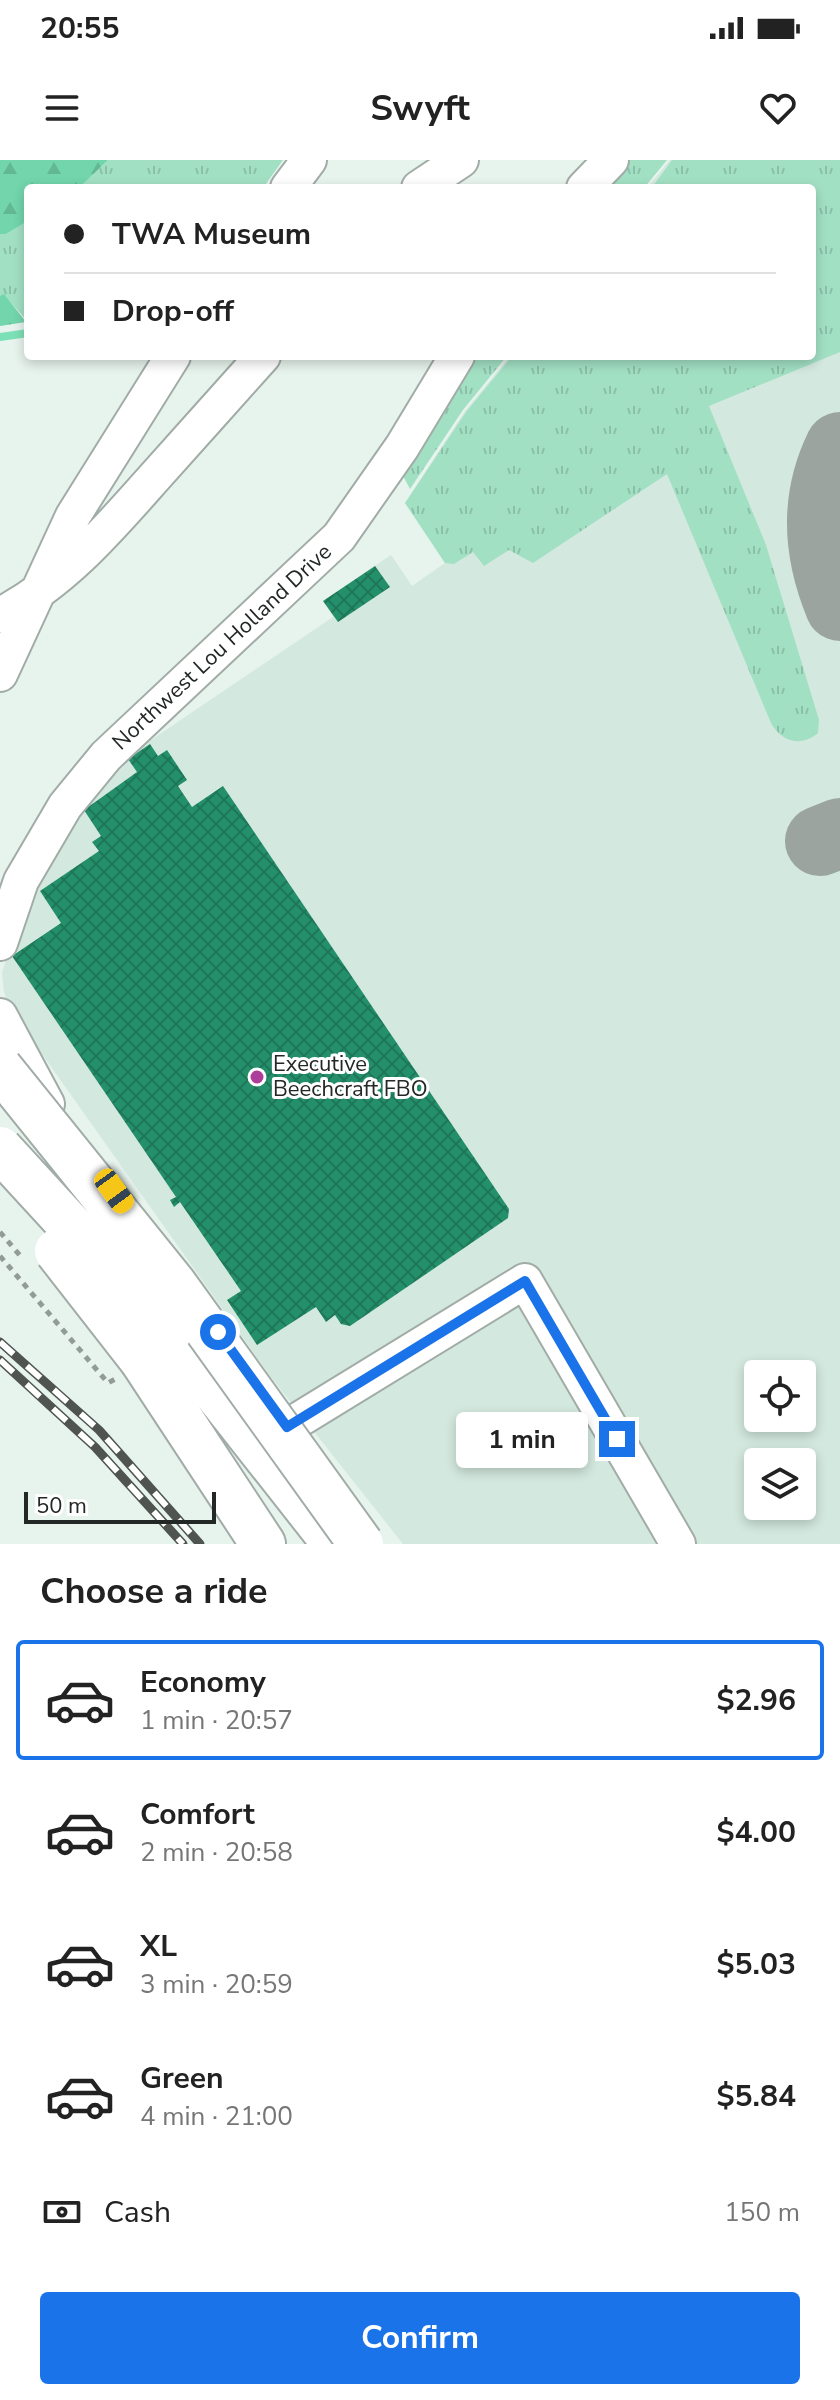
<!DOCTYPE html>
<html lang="en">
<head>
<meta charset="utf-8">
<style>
	body { margin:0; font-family:"Nunito Sans",sans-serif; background:#f6f6f6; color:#222; height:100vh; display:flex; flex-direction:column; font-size:30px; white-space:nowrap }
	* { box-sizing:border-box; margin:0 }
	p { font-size:26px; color:#767676 }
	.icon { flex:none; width:44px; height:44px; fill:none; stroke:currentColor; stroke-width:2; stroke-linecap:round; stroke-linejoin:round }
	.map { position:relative; height:1384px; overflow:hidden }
	.drawer { display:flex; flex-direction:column; background:#fff; flex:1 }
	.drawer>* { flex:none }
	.top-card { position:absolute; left:24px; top:24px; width:792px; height:176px; border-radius:8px; box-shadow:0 4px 12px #0003; display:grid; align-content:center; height:176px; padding:0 40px; background:#fff }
	.fabs { position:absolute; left:744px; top:1200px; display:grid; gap:16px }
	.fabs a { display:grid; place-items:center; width:72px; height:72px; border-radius:8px; background:#fff; box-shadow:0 4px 12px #0003; font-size:40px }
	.scale { position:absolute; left:24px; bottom:20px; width:192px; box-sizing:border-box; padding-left:8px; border:4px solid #232725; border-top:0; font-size:22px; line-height:28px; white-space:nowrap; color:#232725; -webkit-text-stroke:6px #fff; paint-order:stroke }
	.end { position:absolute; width:36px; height:36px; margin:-18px; border:10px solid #1a73e8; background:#fff; box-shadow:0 0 0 4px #fff }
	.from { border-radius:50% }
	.bubble { position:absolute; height:56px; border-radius:8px; background:#fff; box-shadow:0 4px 12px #0003; font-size:26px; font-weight:700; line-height:56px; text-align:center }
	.car { position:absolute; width:24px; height:48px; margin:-24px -12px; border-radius:10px; box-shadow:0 0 6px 2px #0007; background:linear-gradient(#f5c518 24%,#345 0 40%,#f5c518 0 76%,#345 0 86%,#f5c518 0) }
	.top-card b { display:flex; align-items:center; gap:28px; height:76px; font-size:30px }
	.top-card b+b { border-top:2px solid #e0e0e0 }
	.top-card i { width:20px; height:20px; background:#222 }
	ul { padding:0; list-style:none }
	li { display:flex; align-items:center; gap:24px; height:120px; margin:0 16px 12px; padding:0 24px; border:4px solid transparent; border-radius:8px }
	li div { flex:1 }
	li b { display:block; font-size:30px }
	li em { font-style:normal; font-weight:700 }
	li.active { border-color:#1a73e8 }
	li>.icon { width:72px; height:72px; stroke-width:1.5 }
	h2 { padding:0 40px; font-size:36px; line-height:96px }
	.pay { display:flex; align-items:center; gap:20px; height:88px; padding:0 40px; font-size:30px }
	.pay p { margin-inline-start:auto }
	.button { display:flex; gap:16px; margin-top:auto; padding:16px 40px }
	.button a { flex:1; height:92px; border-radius:8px; background:#1a73e8; color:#fff; font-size:32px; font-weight:700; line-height:92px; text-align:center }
	.status { display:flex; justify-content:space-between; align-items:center; height:56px; padding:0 40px; background:#fff; direction:ltr }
	.status svg { height:22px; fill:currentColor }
	header { display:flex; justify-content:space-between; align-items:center; height:104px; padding:0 40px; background:#fff; font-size:36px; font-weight:700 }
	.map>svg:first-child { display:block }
	.built { fill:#d3e8de; fill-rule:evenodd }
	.grass { fill:url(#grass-tufts) }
	.forest { fill:url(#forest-firs) }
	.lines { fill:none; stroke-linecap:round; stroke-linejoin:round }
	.stream { stroke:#7ce0b6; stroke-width:8 }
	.taxiway { stroke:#9ba49f; stroke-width:70 }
	.building { fill:url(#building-cross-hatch) }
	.minor-casing { stroke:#a1aca7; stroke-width:38 }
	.highway-casing { stroke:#a1aca7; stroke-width:48 }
	.path { stroke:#929b96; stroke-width:5; stroke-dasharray:6 6; stroke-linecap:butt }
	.minor { stroke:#fff; stroke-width:34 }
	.highway { stroke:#fff; stroke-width:44 }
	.rail-casing { stroke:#4f5451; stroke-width:9 }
	.rail { stroke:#fff; stroke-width:6; stroke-dasharray:18; stroke-linecap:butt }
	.highway-bridge-casing { stroke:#a1aca7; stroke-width:48; stroke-linecap:butt }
	.highway-bridge { stroke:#fff; stroke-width:44 }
	.route { stroke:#1a73e8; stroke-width:10 }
	.poi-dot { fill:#ad3d9a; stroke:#fff; stroke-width:3 }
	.labels { text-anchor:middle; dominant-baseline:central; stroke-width:6; stroke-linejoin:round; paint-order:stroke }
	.street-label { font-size:22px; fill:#232725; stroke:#fff }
	.poi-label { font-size:22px; fill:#232725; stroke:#fff; text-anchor:start }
</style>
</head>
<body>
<div class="status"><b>20:55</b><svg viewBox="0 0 49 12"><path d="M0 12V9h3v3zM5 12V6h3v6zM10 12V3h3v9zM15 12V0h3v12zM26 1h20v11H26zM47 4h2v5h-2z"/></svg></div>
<header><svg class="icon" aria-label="menu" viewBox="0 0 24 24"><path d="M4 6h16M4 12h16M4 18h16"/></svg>Swyft<svg class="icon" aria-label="heart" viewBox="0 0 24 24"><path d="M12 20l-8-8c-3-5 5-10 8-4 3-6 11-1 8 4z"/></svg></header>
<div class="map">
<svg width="840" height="1384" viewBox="0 0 840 1384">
	<defs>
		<pattern id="grass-tufts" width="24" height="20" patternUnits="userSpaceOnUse" patternTransform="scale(2)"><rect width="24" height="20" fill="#a2e0c4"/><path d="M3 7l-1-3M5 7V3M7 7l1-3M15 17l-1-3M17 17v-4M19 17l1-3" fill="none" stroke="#8bc0a8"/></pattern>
		<pattern id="forest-firs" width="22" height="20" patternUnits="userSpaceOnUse" patternTransform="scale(2)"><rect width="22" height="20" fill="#72d5ac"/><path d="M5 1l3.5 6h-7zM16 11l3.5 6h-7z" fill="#62b794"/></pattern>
		<pattern id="building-cross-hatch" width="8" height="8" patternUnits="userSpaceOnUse" patternTransform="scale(2)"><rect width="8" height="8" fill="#23906b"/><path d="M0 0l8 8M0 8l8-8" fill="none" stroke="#1e7658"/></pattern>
	</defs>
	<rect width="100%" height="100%" fill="#e7f3ed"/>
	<!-- built -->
	<path class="built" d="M670,0H840V1384H403L270,1216L13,853L4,832L2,813L24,742L69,662L123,599L333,457L323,441L391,395L412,426L445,403L405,343L465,251L510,196H812V28H647ZM758,1214H802V1258H758ZM758,1302H802V1346H758Z"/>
	<!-- grass -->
	<path class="grass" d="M108,0H283L263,28H79Z
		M627,0H667L644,28H602Z
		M672,0H840V192L709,246L766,385L819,560L818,573C800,588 781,581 771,563L667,314L533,403L509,390L484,406L473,392L454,404L445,403L405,343L466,252L512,196H812V28H655L653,26Z
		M28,61V162L4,135L0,136V74H6Z
		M473,196H507L463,250L410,329L401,312Z"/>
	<!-- forest -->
	<path class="forest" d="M0,0H108L79,28H28V61L6,74H0Z
		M4,134L26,162L0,166V136Z"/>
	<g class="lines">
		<!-- stream -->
		<path class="stream" d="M0,177L28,173"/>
		<!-- taxiway -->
		<path class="taxiway" d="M840,287C814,340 818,393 840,446
			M820,681L840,673"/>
	</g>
	<!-- building -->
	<path class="building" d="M375,406L390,427L338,462L323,441Z
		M150,584L158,596L167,590L187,620L178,626L192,647L223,626L509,1049L508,1058L350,1166L341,1164L335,1155L326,1162L316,1147L257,1185L227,1140L241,1131L180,1042L174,1047L170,1040L176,1037L12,796L61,763L40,731L99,691L92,682L101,676L84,650L137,612L128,599Z"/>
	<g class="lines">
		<!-- minor casing -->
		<g class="minor-casing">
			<path id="minor" d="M288,28L309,0
				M419,28L461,0
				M584,28L611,0
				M0,455C62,423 106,372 152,320C189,279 226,237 263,196
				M0,514L73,356L173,196
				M0,783L21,721L65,646L106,596L339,377L402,287L457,196
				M0,856L47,944
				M287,1267L525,1121L678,1384"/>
		</g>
		<!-- highway casing -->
		<g class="highway-casing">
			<path id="highway" d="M169,1173L335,1384
				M142,1200L263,1384"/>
		</g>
		<!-- path -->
		<path class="path" d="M0,1072L23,1099
			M0,1096L108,1223L117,1218"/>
		<!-- minor -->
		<use href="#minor" class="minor"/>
		<!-- highway -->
		<use href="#highway" class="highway"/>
		<!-- rail casing -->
		<g class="rail-casing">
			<path id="rail" d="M0,1182L99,1270L200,1384
				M0,1200L95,1287L183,1384"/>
		</g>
		<!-- rail -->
		<use href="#rail" class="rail"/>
		<!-- highway-bridge casing -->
		<g class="highway-bridge-casing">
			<path id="highway-bridge" d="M0,908L174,1124L361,1384
				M0,989L169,1173
				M57,1091L142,1200"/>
		</g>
		<!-- highway-bridge -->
		<use href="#highway-bridge" class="highway-bridge"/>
	</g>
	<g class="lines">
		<!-- route -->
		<path class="route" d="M218,1172L287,1267L525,1121L617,1279"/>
	</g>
	<!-- markers -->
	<circle class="poi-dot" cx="257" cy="917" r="8"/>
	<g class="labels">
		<!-- street labels -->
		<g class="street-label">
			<text transform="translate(222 487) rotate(-43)">Northwest Lou Holland Drive</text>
		</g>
		<!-- poi labels -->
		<g class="poi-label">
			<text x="273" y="904">Executive<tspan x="273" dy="25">Beechcraft FBO</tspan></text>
		</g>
	</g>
</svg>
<div class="fabs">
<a><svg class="icon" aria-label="locate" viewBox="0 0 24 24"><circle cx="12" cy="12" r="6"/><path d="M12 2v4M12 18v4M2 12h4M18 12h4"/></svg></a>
<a><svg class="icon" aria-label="layers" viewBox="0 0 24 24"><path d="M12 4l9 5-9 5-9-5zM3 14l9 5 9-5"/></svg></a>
</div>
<div class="scale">50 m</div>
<i class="end from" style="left:218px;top:1172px"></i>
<i class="end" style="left:617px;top:1279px"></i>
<div class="bubble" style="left:456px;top:1252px;width:132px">1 min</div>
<i class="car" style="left:114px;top:1031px;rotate:144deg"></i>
<div class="top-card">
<b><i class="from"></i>TWA Museum</b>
<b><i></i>Drop-off</b>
</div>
</div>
<section class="drawer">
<h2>Choose a ride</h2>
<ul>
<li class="active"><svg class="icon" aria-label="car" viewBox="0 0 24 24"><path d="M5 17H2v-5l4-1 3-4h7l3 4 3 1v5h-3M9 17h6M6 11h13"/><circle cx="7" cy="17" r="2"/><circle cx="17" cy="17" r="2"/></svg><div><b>Economy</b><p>1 min · 20:57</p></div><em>$2.96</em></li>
<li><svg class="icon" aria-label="car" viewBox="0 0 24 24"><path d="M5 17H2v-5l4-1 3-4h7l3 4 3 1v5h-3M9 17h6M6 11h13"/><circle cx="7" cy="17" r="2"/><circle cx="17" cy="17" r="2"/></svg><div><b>Comfort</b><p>2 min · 20:58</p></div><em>$4.00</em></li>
<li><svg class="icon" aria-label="car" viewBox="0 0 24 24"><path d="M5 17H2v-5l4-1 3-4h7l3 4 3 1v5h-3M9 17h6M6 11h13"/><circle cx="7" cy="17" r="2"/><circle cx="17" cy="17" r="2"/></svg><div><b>XL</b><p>3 min · 20:59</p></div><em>$5.03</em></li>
<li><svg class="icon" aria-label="car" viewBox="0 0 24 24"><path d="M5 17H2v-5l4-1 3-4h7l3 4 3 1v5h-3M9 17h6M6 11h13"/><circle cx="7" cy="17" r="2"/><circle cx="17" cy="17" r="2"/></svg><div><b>Green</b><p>4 min · 21:00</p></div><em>$5.84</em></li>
</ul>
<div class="pay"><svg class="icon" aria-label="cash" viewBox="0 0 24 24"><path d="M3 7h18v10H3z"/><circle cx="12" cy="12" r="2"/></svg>Cash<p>150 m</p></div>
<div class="button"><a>Confirm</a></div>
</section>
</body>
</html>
